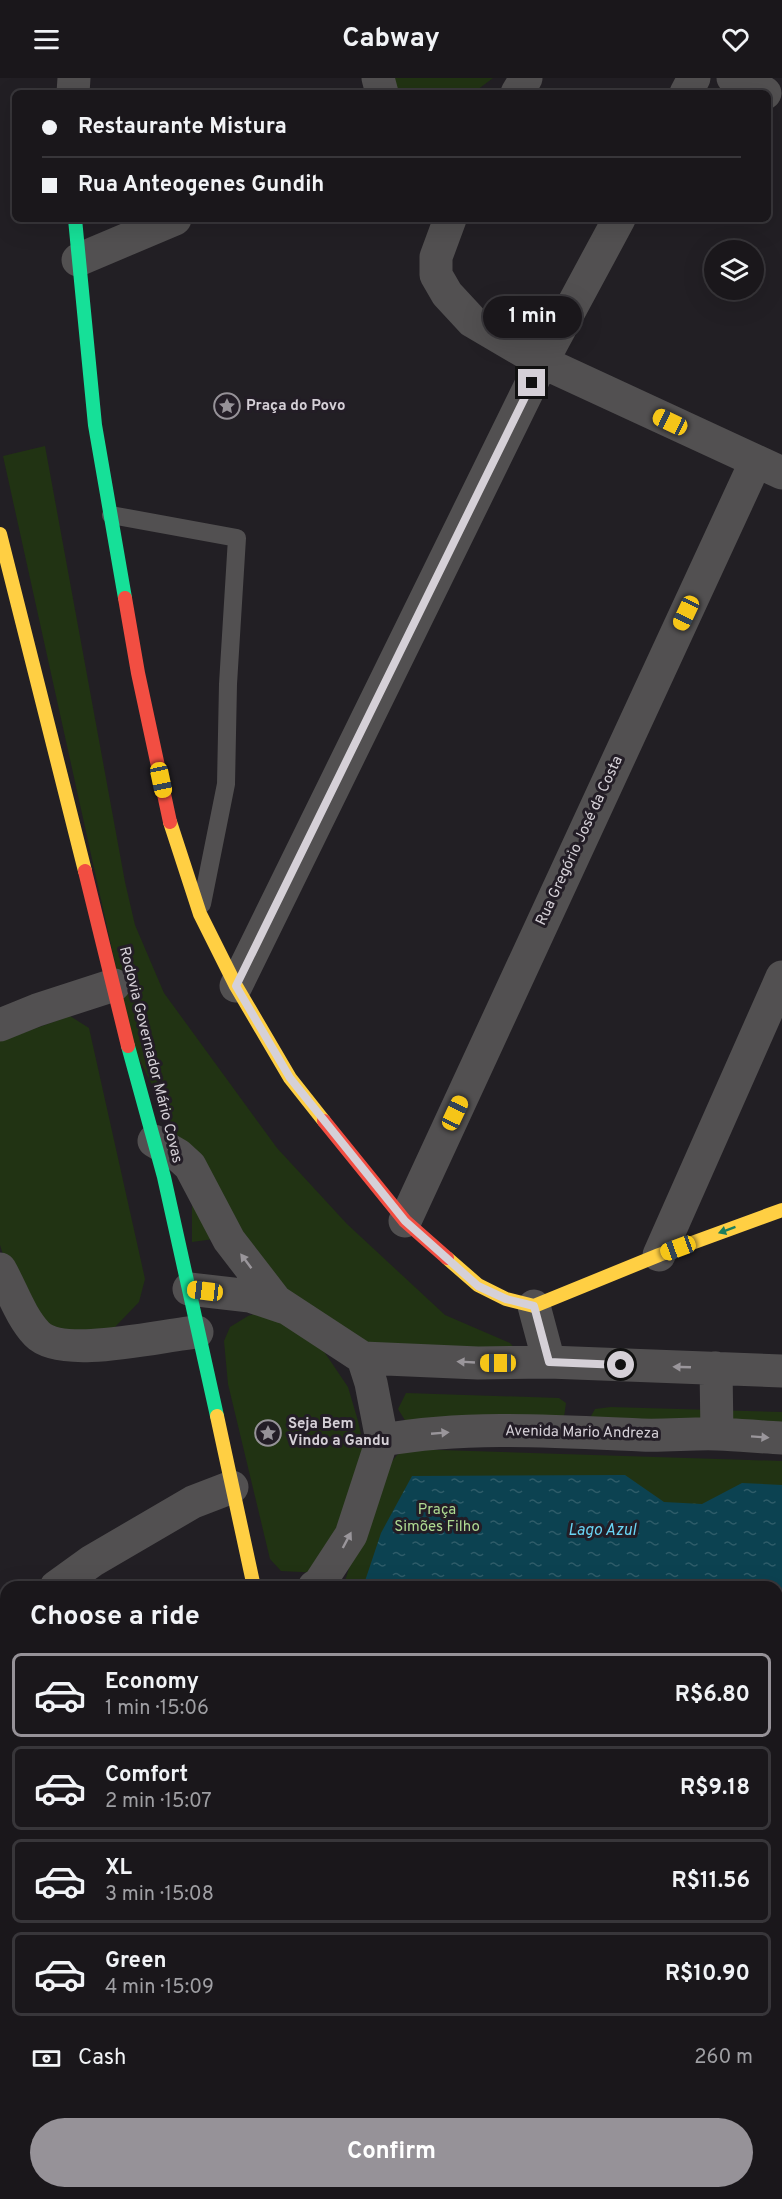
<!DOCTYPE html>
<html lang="en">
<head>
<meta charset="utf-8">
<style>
	body { margin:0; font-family:Overpass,sans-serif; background:#272428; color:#f1f3f6; height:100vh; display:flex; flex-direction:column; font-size:22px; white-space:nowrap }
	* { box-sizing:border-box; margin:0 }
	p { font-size:20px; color:#9f9fa3 }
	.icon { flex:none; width:33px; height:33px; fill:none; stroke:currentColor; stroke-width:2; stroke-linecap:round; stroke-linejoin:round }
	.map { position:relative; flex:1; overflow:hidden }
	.panel { position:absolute; left:0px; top:1503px; width:783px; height:618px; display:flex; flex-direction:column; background:#1a171b; border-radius:18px 18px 0 0; box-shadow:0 6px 24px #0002,0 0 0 2px #38363a }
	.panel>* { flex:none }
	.top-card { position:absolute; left:12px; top:12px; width:759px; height:132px; border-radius:9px; box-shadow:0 6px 24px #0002,0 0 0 2px #38363a; display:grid; align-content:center; height:132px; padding:0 30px; background:#1a171b }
	.buttons { position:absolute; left:704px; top:162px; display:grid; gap:12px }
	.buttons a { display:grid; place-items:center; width:60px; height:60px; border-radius:50%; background:#1a171b; box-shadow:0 6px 24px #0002,0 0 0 2px #38363a; font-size:30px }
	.end { position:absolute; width:27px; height:27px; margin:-14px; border:8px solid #d5d0d7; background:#111; box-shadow:0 0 0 3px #111 }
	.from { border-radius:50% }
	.bubble { position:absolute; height:42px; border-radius:21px; background:#1a171b; box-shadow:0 6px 24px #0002,0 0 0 2px #38363a; font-size:20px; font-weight:700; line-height:42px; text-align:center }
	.car { position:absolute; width:18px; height:36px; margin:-18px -9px; border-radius:8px; box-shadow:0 0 4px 2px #0007; background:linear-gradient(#f5c518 24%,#345 0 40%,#f5c518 0 76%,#345 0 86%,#f5c518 0) }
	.top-card b { display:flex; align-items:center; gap:21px; height:57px; font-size:22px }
	.top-card b+b { border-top:2px solid #38363a }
	.top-card i { width:15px; height:15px; background:#f1f3f6 }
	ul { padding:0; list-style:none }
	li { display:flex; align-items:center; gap:18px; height:84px; margin:0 12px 9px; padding:0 18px; border:3px solid #38363a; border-radius:9px }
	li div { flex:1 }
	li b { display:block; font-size:22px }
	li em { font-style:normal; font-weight:700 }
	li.selected { border-color:#969298 }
	li>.icon { width:54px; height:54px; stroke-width:1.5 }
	h2 { padding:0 30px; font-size:27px; line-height:72px }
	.pay { display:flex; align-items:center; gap:15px; height:66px; padding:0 30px; font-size:22px }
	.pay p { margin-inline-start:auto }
	.button { display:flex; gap:12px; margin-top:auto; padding:12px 30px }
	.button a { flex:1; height:69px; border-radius:36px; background:#969298; color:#fff; font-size:24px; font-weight:700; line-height:69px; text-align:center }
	header { display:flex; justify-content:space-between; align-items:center; height:78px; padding:0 30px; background:#1a171b; font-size:27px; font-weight:700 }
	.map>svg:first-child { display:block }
	.green { fill:#213313 }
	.forest { fill:url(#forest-firs) }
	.water { fill:url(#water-ripples) }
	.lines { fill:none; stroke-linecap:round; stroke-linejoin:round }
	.lane { stroke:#525051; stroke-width:18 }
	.street { stroke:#525051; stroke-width:33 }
	.fast { stroke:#16e098; stroke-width:14 }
	.slow { stroke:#ffcf43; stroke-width:14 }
	.jam { stroke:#f24e42; stroke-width:14 }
	.oneway { fill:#1c7e5f }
	.oneway2 { fill:#9a969b }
	.route { stroke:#d5d0d7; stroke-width:8 }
	.labels { text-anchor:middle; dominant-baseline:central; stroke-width:6; stroke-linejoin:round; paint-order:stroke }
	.poi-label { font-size:15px; font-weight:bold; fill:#d5d0d7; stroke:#231d26; text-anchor:start }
	.street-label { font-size:15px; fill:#d5d0d7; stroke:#231d26 }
	.park-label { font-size:15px; fill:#afdb92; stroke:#231d26 }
	.water-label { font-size:16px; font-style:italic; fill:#6ad5f4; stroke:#231d26 }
</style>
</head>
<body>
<header><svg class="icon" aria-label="menu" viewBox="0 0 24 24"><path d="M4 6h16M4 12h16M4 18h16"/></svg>Cabway<svg class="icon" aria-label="heart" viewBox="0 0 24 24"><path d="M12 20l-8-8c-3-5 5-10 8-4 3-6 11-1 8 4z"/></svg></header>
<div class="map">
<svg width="782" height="2121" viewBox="0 0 782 2121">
	<defs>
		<pattern id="forest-firs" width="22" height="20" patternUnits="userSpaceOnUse" patternTransform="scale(1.5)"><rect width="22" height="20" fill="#213313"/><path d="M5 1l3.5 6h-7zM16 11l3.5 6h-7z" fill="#405035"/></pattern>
		<pattern id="water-ripples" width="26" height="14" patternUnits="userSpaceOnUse" patternTransform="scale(1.5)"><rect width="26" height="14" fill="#0c4251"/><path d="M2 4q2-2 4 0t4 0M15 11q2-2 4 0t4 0" fill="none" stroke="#2e5c69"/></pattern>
	</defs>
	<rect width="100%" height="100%" fill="#221f24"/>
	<!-- green -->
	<path class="green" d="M374,0H493L473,15H380Z
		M45,368L125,804L135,847L164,915L277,1070L347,1146L445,1237L510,1265L517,1273L361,1265L301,1241L190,1083L134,971L3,378Z
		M70,938L89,950L145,1201L139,1224L115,1249L96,1259L53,1251L11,1203L0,1167V963Z
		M192,1121L214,1161L192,1164Z
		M263,1233L301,1249L325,1275L348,1309L358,1343L367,1383L322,1495L281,1493L270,1481L228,1306L224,1263L230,1249L248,1238Z
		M406,1315L559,1320L566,1325L564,1339L406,1344L398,1331Z
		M611,1329L782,1334V1361L591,1345V1338L595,1331Z
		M409,1371L782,1383V1966L777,1969V1509H338L346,1500L374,1406L397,1377Z
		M405,2115H562L553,2121H406Z"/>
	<!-- forest -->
	<path class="forest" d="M0,2004L6,2006V2115H37L38,2121H0Z"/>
	<!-- water -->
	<path class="water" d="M625,1397L664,1424L702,1426L742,1405L782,1407V1801L777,1804V1509H363L381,1455L412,1398Z"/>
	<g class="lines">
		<!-- lane -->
		<path class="lane" d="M111,437L237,460L228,606L226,706L202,826"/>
		<!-- street -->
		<path class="street" d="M378,0L382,15
			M733,0L765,15
			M73,15L74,0
			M517,15L526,0
			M686,15L694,0
			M450,141L436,179V197L447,216L472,243L542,284L782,395
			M78,182L175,141
			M236,908L542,284L619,141
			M0,947L37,932L114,907
			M154,1063L178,1077L190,1088L229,1162L276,1223L363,1280L478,1285L549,1284L782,1293
			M405,1143L756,383
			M659,1177L782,899
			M0,1191C12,1212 20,1238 37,1256C62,1282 162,1257 197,1254
			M189,1211L250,1218L283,1229
			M534,1228L549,1284
			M716,1290L717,1356
			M382,1362C467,1347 555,1353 641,1357C667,1358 693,1355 718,1356C740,1357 761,1359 782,1360
			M56,1509L92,1483L193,1424L232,1409
			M314,1509L319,1506L351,1457L382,1362L371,1305L363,1280
			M0,1550L6,1545
			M777,2039L782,2036
			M663,2121L672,2115"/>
		<!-- fast -->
		<path class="fast" d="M75,141L95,347L125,520
			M128,968L164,1099L217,1338"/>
		<!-- slow -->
		<path class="slow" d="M0,456L85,793
			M170,744L200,836L236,908L290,1000L324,1043
			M447,1180L478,1207L506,1221L534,1228L659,1177L782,1132
			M217,1338L254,1509
			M380,2115L382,2121"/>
		<!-- jam -->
		<path class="jam" d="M125,520L138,595L170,744
			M85,793L128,968
			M324,1043L405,1143L447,1180"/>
	</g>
	<!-- one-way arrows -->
	<defs><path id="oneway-solid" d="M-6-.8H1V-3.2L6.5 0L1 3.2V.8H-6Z" transform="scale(1.5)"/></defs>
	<use class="oneway" href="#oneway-solid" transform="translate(727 1152) rotate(160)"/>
	<g class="oneway2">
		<use href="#oneway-solid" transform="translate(246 1183) rotate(-127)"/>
		<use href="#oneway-solid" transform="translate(466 1284) rotate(-177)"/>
		<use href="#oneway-solid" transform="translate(682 1289) rotate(-178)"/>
		<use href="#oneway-solid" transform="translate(440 1355) rotate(-5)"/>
		<use href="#oneway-solid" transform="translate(760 1359) rotate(4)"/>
		<use href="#oneway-solid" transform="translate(347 1462) rotate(-62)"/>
	</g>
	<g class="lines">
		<!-- route -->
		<path class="route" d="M532,305L236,908L290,1000L405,1143L478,1208L506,1221L534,1228L549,1284L621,1287"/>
	</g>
	<!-- icons -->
	<defs>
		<g id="sight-ring" transform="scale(1.35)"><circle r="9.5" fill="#231d26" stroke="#969298" stroke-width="1.5"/><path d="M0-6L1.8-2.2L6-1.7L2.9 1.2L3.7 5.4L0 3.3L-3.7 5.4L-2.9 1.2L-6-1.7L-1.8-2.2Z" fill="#969298"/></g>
	</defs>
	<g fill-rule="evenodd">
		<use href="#sight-ring" x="227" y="328"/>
		<use href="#sight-ring" x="268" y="1355"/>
	</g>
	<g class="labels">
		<!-- poi labels -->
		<g class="poi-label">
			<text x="246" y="328">Praça do Povo</text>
			<text x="288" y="1346">Seja Bem<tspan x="288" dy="17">Vindo a Gandu</tspan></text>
		</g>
		<!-- street labels -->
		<g class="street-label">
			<text transform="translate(580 763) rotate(-65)">Rua Gregório José da Costa</text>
			<text transform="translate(150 977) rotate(76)">Rodovia Governador Mário Covas</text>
			<text transform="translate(582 1355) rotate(1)">Avenida Mario Andreza</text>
		</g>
		<!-- park labels -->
		<g class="park-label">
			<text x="437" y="1432">Praça<tspan x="437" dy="17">Simões Filho</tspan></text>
		</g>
		<!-- water labels -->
		<g class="water-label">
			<text x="602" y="1453">Lago Azul</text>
		</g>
	</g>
</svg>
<div class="buttons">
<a><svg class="icon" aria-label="layers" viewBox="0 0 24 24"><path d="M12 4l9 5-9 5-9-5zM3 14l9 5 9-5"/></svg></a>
</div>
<i class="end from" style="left:621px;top:1287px"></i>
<i class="end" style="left:532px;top:305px"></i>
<div class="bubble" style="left:483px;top:218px;width:99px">1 min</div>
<i class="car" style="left:670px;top:344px;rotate:295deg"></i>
<i class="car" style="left:686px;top:535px;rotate:205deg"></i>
<i class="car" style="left:161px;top:702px;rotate:168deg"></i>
<i class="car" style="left:455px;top:1035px;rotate:25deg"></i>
<i class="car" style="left:678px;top:1170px;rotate:250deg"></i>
<i class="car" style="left:205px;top:1213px;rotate:277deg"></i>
<i class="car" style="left:498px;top:1285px;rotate:270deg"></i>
<div class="top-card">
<b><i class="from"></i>Restaurante Mistura</b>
<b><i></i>Rua Anteogenes Gundih</b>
</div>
<section class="panel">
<h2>Choose a ride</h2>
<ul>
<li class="selected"><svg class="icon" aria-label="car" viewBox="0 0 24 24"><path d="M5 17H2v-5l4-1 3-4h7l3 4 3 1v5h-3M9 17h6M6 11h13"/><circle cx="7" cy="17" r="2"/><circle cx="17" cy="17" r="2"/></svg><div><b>Economy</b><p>1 min · 15:06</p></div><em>R$6.80</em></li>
<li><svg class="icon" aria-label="car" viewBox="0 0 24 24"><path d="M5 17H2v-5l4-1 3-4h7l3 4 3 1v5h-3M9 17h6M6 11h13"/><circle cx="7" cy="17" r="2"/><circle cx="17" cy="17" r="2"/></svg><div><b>Comfort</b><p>2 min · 15:07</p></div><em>R$9.18</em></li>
<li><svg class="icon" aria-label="car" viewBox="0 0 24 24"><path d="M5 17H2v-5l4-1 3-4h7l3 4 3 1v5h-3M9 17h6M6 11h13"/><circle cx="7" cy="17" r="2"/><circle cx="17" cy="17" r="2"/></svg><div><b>XL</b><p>3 min · 15:08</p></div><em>R$11.56</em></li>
<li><svg class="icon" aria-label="car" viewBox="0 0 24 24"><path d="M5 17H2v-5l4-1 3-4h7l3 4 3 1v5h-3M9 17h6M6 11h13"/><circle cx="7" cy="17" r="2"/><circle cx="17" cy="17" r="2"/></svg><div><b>Green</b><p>4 min · 15:09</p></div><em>R$10.90</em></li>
</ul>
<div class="pay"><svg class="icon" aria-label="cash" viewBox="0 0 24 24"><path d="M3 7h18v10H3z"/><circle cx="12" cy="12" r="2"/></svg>Cash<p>260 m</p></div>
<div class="button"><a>Confirm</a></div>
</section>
</div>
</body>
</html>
